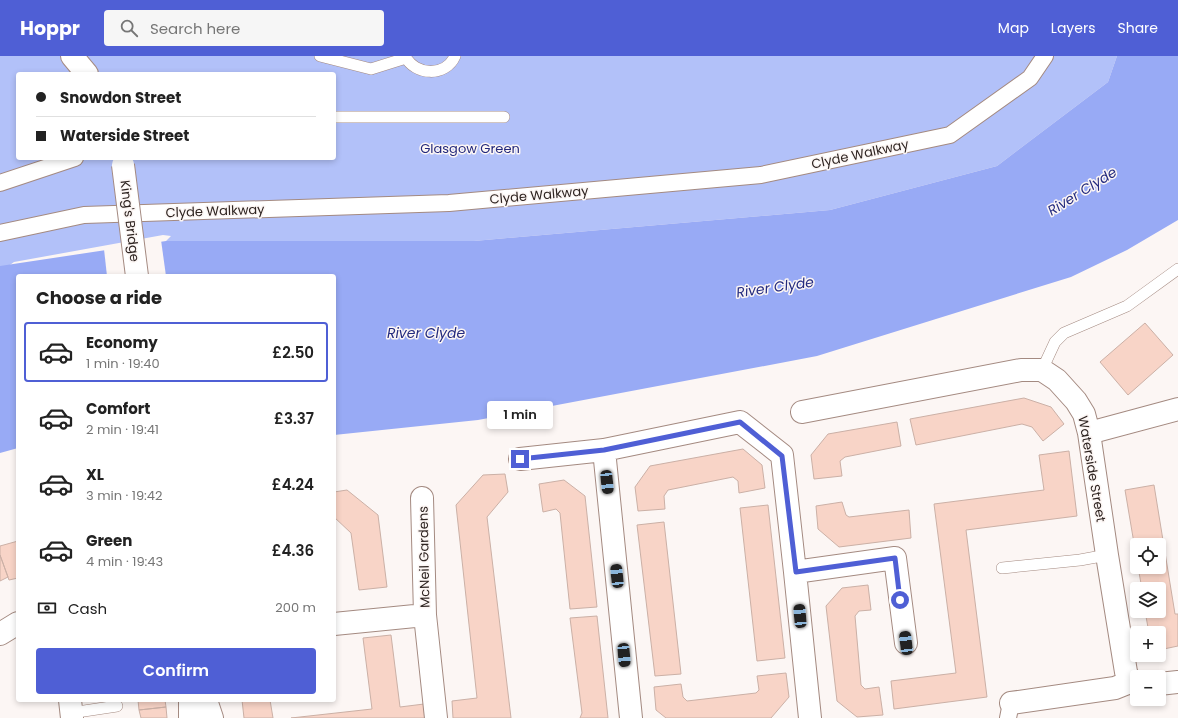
<!DOCTYPE html>
<html lang="en">
<head>
<meta charset="utf-8">
<style>
	body { margin:0; font-family:Poppins,sans-serif; background:#f6f6f6; color:#222; height:100vh; display:flex; flex-direction:column; font-size:15px; white-space:nowrap }
	* { box-sizing:border-box; margin:0 }
	p { font-size:13px; color:#767676 }
	.icon { flex:none; width:22px; height:22px; fill:none; stroke:currentColor; stroke-width:2; stroke-linecap:round; stroke-linejoin:round }
	.map { position:relative; flex:1; overflow:hidden }
	.side { position:absolute; left:16px; top:218px; width:320px; height:428px; display:flex; flex-direction:column; background:#fff; border-radius:4px; box-shadow:0 2px 6px #0003 }
	.side>* { flex:none }
	.banner { position:absolute; left:16px; top:16px; width:320px; height:88px; border-radius:4px; box-shadow:0 2px 6px #0003; display:grid; align-content:center; height:88px; padding:0 20px; background:#fff }
	.tools { position:absolute; left:1130px; top:482px; display:grid; gap:8px }
	.tools a { display:grid; place-items:center; width:36px; height:36px; border-radius:4px; background:#fff; box-shadow:0 2px 6px #0003; font-size:20px }
	.end { position:absolute; width:18px; height:18px; margin:-9px; border:5px solid #4f5fd5; background:#fff; box-shadow:0 0 0 2px #fff }
	.from { border-radius:50% }
	.bubble { position:absolute; height:28px; border-radius:4px; background:#fff; box-shadow:0 2px 6px #0003; font-size:13px; font-weight:600; line-height:28px; text-align:center }
	.car { position:absolute; width:12px; height:24px; margin:-12px -6px; border-radius:5px; box-shadow:0 0 3px 1px #0007; background:linear-gradient(#222 24%,#8ab4d8 0 40%,#222 0 76%,#8ab4d8 0 86%,#222 0) }
	.banner b { display:flex; align-items:center; gap:14px; height:38px; font-size:15px }
	.banner b+b { border-top:1px solid #e0e0e0 }
	.banner i { width:10px; height:10px; background:#222 }
	ul { padding:0; list-style:none }
	li { display:flex; align-items:center; gap:12px; height:60px; margin:0 8px 6px; padding:0 12px; border:2px solid transparent; border-radius:4px }
	li div { flex:1 }
	li b { display:block; font-size:15px }
	li em { font-style:normal; font-weight:600 }
	li.active { border-color:#4f5fd5 }
	li>.icon { width:36px; height:36px; stroke-width:1.5 }
	h2 { padding:0 20px; font-size:18px; line-height:48px }
	.pay { display:flex; align-items:center; gap:10px; height:44px; padding:0 20px; font-size:15px }
	.pay p { margin-inline-start:auto }
	.button { display:flex; gap:8px; margin-top:auto; padding:8px 20px }
	.button a { flex:1; height:46px; border-radius:4px; background:#4f5fd5; color:#fff; font-size:16px; font-weight:600; line-height:46px; text-align:center }
	header { display:flex; align-items:center; gap:24px; box-sizing:border-box; height:56px; padding:0 20px; background:#4f5fd5; color:#fff }
	header strong { font-size:19px }
	nav { display:flex; gap:22px; margin-inline-start:auto; font-size:14px }
	.search { width:280px; height:36px; background:#f6f6f6; display:flex; align-items:center; gap:10px; box-sizing:border-box; padding:0 14px; border-radius:4px; color:#767676; font-size:15px }
	.map>svg:first-child { display:block }
	.green { fill:#b2c1f9; fill-rule:evenodd }
	.water { fill:#98aaf5 }
	.pier { fill:#fcf6f4 }
	.building { fill:#f8d4c7; stroke:#cbb0a6 }
	.lines { fill:none; stroke-linecap:round; stroke-linejoin:round }
	.service-casing { stroke:#a48a81; stroke-width:12 }
	.pedestrian-casing { stroke:#a48a81; stroke-width:18 }
	.minor-casing { stroke:#a48a81; stroke-width:24 }
	.primary-casing { stroke:#a48a81; stroke-width:24 }
	.service { stroke:#fff; stroke-width:11 }
	.pedestrian { stroke:#fff; stroke-width:16 }
	.minor { stroke:#fff; stroke-width:22 }
	.primary { stroke:#fff; stroke-width:22 }
	.primary-bridge-casing { stroke:#a48a81; stroke-width:24; stroke-linecap:butt }
	.primary-bridge { stroke:#fff; stroke-width:22 }
	.route { stroke:#4f5fd5; stroke-width:5 }
	.labels { text-anchor:middle; dominant-baseline:central; stroke-width:3; stroke-linejoin:round; paint-order:stroke }
	.park-label { font-size:13px; fill:#22287c; stroke:#fcf6f4 }
	.street-label { font-size:13px; fill:#2d2320; stroke:#fcf6f4 }
	.water-label { font-size:14px; font-style:italic; fill:#242b7f; stroke:#fcf6f4 }
</style>
</head>
<body>
<header>
<strong>Hoppr</strong>
<div class="search"><svg class="icon" aria-label="search" viewBox="0 0 24 24"><circle cx="10" cy="10" r="6"/><path d="M15 15l6 6"/></svg>Search here</div>
<nav><a>Map</a><a>Layers</a><a>Share</a></nav>
</header>
<div class="map">
<svg width="1178" height="662" viewBox="0 0 1178 662">
	<rect width="100%" height="100%" fill="#fcf6f4"/>
	<!-- green -->
	<path class="green" d="M0,0H1117L1108,26L997,110L830,154L474,185H166L171,180L163,179L14,206L3,214L0,215ZM18,18H334V102H18Z"/>
	<!-- water -->
	<path class="water" d="M1117,0H1178V164L1127,194L1071,221L817,300L478,364L334,379V220H18V392L0,397V210L166,185H474L830,154L997,110L1108,26Z"/>
	<!-- pier -->
	<path class="pier" d="M161,184L166,220H107L104,193Z"/>
	<!-- building -->
	<path class="building" d="M1145,267L1173,299L1128,339L1100,306Z
		M1024,342L1051,351L1064,368L1043,385L1032,371L1022,368L916,389L910,363Z
		M897,366L901,390L845,401L840,405L842,420L814,423L811,399L828,378Z
		M743,393L762,409L765,432L739,437L738,425L733,421L668,434L664,440L665,453L638,455L635,431L650,410Z
		M1069,395L1077,460L966,474L987,641L894,653L891,625L956,617L934,448L1044,434L1039,399Z
		M505,418L508,436L487,461L511,662H453L452,645L477,642L456,449L483,419Z
		M564,424L585,440L597,551L570,553L560,457L556,453L543,456L539,428Z
		M1154,429L1175,558H1178V590L1159,594V577H1149L1145,555H1159V533H1142L1138,511H1159V489H1137V505L1125,434Z
		M347,434L378,459L387,531L359,534L351,477L334,461V436Z
		M842,446L846,459L849,461L909,454L911,482L839,491L818,473L816,450Z
		M768,449L785,602L757,605L740,452Z
		M664,466L681,618L655,620L637,469Z
		M18,485V522L9,524L0,499V490Z
		M0,499L8,521L0,525Z
		M868,529L871,554L859,555L855,560L861,629L865,633L879,631L883,659L857,661L837,645L826,550L842,532Z
		M597,560L608,662H580L582,657L570,562Z
		M391,579L400,651L424,648L426,662H291L372,653L363,582Z
		M786,617L789,641L771,662H666L656,654L654,631L681,628L683,641L687,645L756,637L759,634L757,620Z
		M138,644H165L166,651L139,654Z
		M242,644H270L273,662H244Z
		M166,651L167,662H141L139,654Z"/>
	<g class="lines">
		<!-- service casing -->
		<g class="service-casing">
			<path id="service" d="M320,0L371,13L406,2
				M405,0C415,20 446,21 455,0
				M334,61H504
				M1042,314L1055,286L1064,277L1127,250L1178,213
				M1002,512L1080,504L1107,499
				M71,657L117,650"/>
		</g>
		<!-- pedestrian casing -->
		<g class="pedestrian-casing">
			<path id="pedestrian" d="M0,127L75,102
				M0,177L84,159L449,147L761,119L950,79L1030,22L1045,0
				M1008,662L1011,647"/>
		</g>
		<!-- minor casing -->
		<g class="minor-casing">
			<path id="minor" d="M802,356L1021,314H1042L1057,324L1076,345L1084,358L1089,377L1107,499L1126,616L1130,626
				M1089,377L1178,353
				M604,394L631,662
				M520,403L604,394L740,366L782,399L795,516L810,662
				M422,442L425,559L436,662
				M795,516L895,502L906,587
				M334,568L425,559
				M0,578L18,567
				M1159,628L1178,626
				M70,644L72,662
				M1011,647L1115,632L1130,626L1137,629"/>
		</g>
		<!-- primary casing -->
		<g class="primary-casing">
			<path id="primary" d="M72,0L87,18
				M206,644L212,662
				M190,662V644"/>
		</g>
		<!-- service -->
		<use href="#service" class="service"/>
		<!-- pedestrian -->
		<use href="#pedestrian" class="pedestrian"/>
		<!-- minor -->
		<use href="#minor" class="minor"/>
		<!-- primary -->
		<use href="#primary" class="primary"/>
		<!-- primary-bridge casing -->
		<g class="primary-bridge-casing">
			<path id="primary-bridge" d="M123,109L137,220"/>
		</g>
		<!-- primary-bridge -->
		<use href="#primary-bridge" class="primary-bridge"/>
	</g>
	<g class="lines">
		<!-- route -->
		<path class="route" d="M520,403L604,394L740,366L782,400L796,516L895,502L900,544"/>
	</g>
	<g class="labels">
		<!-- park labels -->
		<g class="park-label">
			<text x="470" y="92">Glasgow Green</text>
		</g>
		<!-- street labels -->
		<g class="street-label">
			<text transform="translate(860 98) rotate(-12)">Clyde Walkway</text>
			<text transform="translate(539 139) rotate(-5)">Clyde Walkway</text>
			<text transform="translate(215 155) rotate(-2)">Clyde Walkway</text>
			<text transform="translate(130 165) rotate(83)">King's Bridge</text>
			<text transform="translate(1092 413) rotate(80)">Waterside Street</text>
			<text transform="translate(424 501) rotate(-91)">McNeil Gardens</text>
		</g>
		<!-- water labels -->
		<g class="water-label">
			<text transform="translate(1082 135) rotate(-32)">River Clyde</text>
			<text transform="translate(775 231) rotate(-8)">River Clyde</text>
			<text x="426" y="277">River Clyde</text>
		</g>
	</g>
</svg>
<div class="tools">
<a><svg class="icon" aria-label="locate" viewBox="0 0 24 24"><circle cx="12" cy="12" r="6"/><path d="M12 2v4M12 18v4M2 12h4M18 12h4"/></svg></a>
<a><svg class="icon" aria-label="layers" viewBox="0 0 24 24"><path d="M12 4l9 5-9 5-9-5zM3 14l9 5 9-5"/></svg></a>
<a>+</a>
<a>−</a>
</div>
<i class="end from" style="left:900px;top:544px"></i>
<i class="end" style="left:520px;top:403px"></i>
<div class="bubble" style="left:487px;top:345px;width:66px">1 min</div>
<i class="car" style="left:607px;top:426px;rotate:174deg"></i>
<i class="car" style="left:617px;top:520px;rotate:354deg"></i>
<i class="car" style="left:800px;top:560px;rotate:355deg"></i>
<i class="car" style="left:906px;top:587px;rotate:353deg"></i>
<i class="car" style="left:624px;top:599px;rotate:175deg"></i>
<div class="banner">
<b><i class="from"></i>Snowdon Street</b>
<b><i></i>Waterside Street</b>
</div>
<section class="side">
<h2>Choose a ride</h2>
<ul>
<li class="active"><svg class="icon" aria-label="car" viewBox="0 0 24 24"><path d="M5 17H2v-5l4-1 3-4h7l3 4 3 1v5h-3M9 17h6M6 11h13"/><circle cx="7" cy="17" r="2"/><circle cx="17" cy="17" r="2"/></svg><div><b>Economy</b><p>1 min · 19:40</p></div><em>£2.50</em></li>
<li><svg class="icon" aria-label="car" viewBox="0 0 24 24"><path d="M5 17H2v-5l4-1 3-4h7l3 4 3 1v5h-3M9 17h6M6 11h13"/><circle cx="7" cy="17" r="2"/><circle cx="17" cy="17" r="2"/></svg><div><b>Comfort</b><p>2 min · 19:41</p></div><em>£3.37</em></li>
<li><svg class="icon" aria-label="car" viewBox="0 0 24 24"><path d="M5 17H2v-5l4-1 3-4h7l3 4 3 1v5h-3M9 17h6M6 11h13"/><circle cx="7" cy="17" r="2"/><circle cx="17" cy="17" r="2"/></svg><div><b>XL</b><p>3 min · 19:42</p></div><em>£4.24</em></li>
<li><svg class="icon" aria-label="car" viewBox="0 0 24 24"><path d="M5 17H2v-5l4-1 3-4h7l3 4 3 1v5h-3M9 17h6M6 11h13"/><circle cx="7" cy="17" r="2"/><circle cx="17" cy="17" r="2"/></svg><div><b>Green</b><p>4 min · 19:43</p></div><em>£4.36</em></li>
</ul>
<div class="pay"><svg class="icon" aria-label="cash" viewBox="0 0 24 24"><path d="M3 7h18v10H3z"/><circle cx="12" cy="12" r="2"/></svg>Cash<p>200 m</p></div>
<div class="button"><a>Confirm</a></div>
</section>
</div>
</body>
</html>
